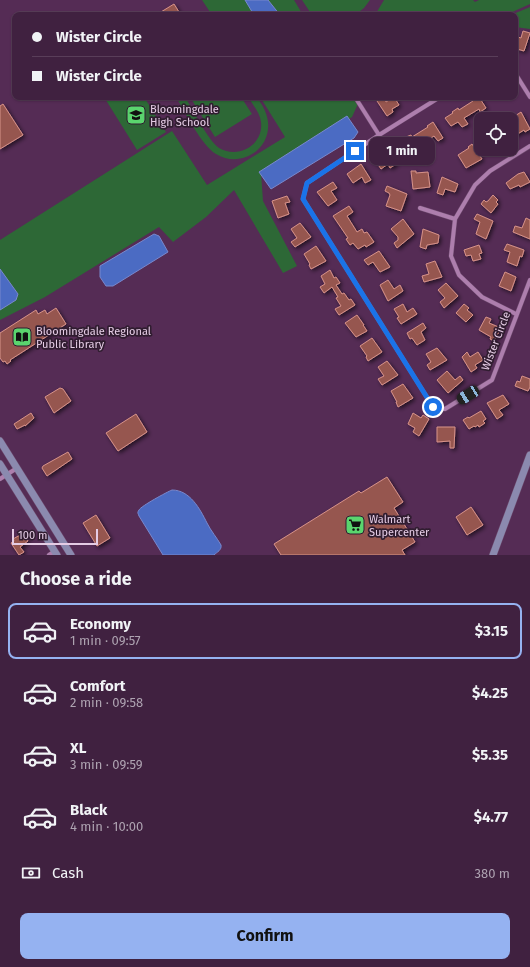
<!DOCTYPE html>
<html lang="en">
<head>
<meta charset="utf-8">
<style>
	body { margin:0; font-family:"Fira Sans",sans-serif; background:#472947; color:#f1f3f6; height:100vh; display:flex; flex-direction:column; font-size:15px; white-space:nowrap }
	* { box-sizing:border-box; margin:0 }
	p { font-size:13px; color:#aea3b1 }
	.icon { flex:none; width:22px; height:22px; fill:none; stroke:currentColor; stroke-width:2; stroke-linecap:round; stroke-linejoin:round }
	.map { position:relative; height:555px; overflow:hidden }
	.drawer { display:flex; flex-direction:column; background:#402140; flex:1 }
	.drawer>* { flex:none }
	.banner { position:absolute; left:12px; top:12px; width:506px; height:88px; border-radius:8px; box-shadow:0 1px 3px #0004,0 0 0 1px #593e59; display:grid; align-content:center; height:88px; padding:0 20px; background:#402140 }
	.controls { position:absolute; left:474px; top:112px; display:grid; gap:8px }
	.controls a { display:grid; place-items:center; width:44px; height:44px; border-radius:8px; background:#402140; box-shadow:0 1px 3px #0004,0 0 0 1px #593e59; font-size:20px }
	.scale { position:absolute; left:12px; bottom:10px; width:86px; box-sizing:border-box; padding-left:4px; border:2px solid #e5cce5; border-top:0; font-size:11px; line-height:14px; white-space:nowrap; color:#e5cce5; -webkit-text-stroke:3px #301d30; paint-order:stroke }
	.end { position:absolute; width:18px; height:18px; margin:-9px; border:5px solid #1a73e8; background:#fff; box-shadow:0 0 0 2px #fff }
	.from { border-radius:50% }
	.bubble { position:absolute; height:28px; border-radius:8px; background:#402140; box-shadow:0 1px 3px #0004,0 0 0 1px #593e59; font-size:13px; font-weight:700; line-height:28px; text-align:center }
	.car { position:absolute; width:12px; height:24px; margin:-12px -6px; border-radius:5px; box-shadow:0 0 3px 1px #0007; background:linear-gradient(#222 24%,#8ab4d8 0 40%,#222 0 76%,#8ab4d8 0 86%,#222 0) }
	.banner b { display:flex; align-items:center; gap:14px; height:38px; font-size:15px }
	.banner b+b { border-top:1px solid #593e59 }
	.banner i { width:10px; height:10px; background:#f1f3f6 }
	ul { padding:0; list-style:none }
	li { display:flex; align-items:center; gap:12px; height:56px; margin:0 8px 6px; padding:0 12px; border:2px solid transparent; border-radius:8px }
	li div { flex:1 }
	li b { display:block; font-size:15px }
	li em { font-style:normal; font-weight:700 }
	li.on { border-color:#95b2f1 }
	li>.icon { width:36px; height:36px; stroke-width:1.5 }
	h2 { padding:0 20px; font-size:18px; line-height:48px }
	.pay { display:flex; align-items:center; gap:10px; height:44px; padding:0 20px; font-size:15px }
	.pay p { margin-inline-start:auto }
	.action { display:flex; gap:8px; margin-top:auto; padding:8px 20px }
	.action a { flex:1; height:46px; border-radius:8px; background:#95b2f1; color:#111; font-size:16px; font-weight:700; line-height:46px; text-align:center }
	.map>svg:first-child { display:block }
	.green { fill:#2d6836 }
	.water { fill:#4b6bc3; stroke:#7988cd }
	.building { fill:#96564f; stroke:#d79289; filter:url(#shadow) }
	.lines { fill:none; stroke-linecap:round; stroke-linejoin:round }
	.street-casing { stroke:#6d4a6d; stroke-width:5 }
	.secondary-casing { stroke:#6d4a6d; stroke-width:8 }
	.street { stroke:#ad7ead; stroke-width:4 }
	.secondary { stroke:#8b8aaf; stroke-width:7 }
	.route { stroke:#1a73e8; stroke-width:5 }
	.labels { text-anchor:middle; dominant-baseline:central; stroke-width:3.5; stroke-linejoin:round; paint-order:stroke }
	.poi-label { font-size:11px; fill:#e5cce5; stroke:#301d30; text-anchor:start }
	.street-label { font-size:11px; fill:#e5cce5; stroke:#301d30 }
</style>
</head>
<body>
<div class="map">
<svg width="530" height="555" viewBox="0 0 530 555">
	<defs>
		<filter id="shadow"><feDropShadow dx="2" dy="2" stdDeviation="2" flood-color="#0009"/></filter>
	</defs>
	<rect width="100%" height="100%" fill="#552c55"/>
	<!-- green -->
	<path class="green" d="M202,0H294L303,15H212Z
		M302,0H370L364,8L355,15H312Z
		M384,0H473L475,2L479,0H530V4L510,13L500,15H375Z
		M530,7V29L515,27V15H511Z
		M104,97H144L166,132L137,150Z
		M176,97H185C193,110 208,140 219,148C239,160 264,144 261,122C260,113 253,105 248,97H257C262,105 267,112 268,122C271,150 240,169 216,154C202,146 185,112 176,97Z
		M190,97H241L252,114L215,137Z
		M262,97H361L352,117L261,173L263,201L297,266L283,273L234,190L206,217L173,242L159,227L45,297L0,320V240L172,131L207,185L285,137L262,100Z"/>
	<!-- water -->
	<path class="water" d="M245,0H268L280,15H254Z
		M347,116L358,132L354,138L271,189L259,172Z
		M154,234L159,236L168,252L113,286H106L100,277V266Z
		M0,269L18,294L16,300L0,310Z
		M172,490C190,490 200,509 207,523C211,531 217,538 221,545C222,550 217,552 214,555H163L139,516C138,513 137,513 139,510C141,506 167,492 172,490Z"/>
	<!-- building -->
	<path class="building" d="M174,4L179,12L175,15H156Z
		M523,31L530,33L524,51L517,49L518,47L515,46V36L521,38Z
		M384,97L386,102L394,97L399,105L392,109L393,112L387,116L377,101Z
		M471,97H479L486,108L480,112L479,109L464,118L468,124L462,127L458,122L451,126L445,118L453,113L452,112L458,108L459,110L473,101Z
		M3,104L23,135L0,149V106Z
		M521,112L530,129L525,132L524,130L516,135L511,126L518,122L515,116Z
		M433,122L443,138L438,141L434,136L418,146L421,151L415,154L413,151L404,156L398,146L407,140L406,137L411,135L412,137L428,127L427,126Z
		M472,144L482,159L466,168L458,155L469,148L468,147Z
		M387,150L396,164L390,168L388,164L381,169L375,160L382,156L381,154Z
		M361,164L371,180L365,183L362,177L353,183L347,174Z
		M411,171H416V173L428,172L430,187L413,189Z
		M524,172L530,182L520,187L519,185L510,189L506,183L518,174Z
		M442,177L458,184L455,192L445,189L443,195L437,193Z
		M333,182L337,188L331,191L337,200L328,206L317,192Z
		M387,186L407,194L401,211L386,206L390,195L389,193L385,191Z
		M493,195L498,200L496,202L498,204L491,213L481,204L484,200L486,202L488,201Z
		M287,196L290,202L285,203L289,214L278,218L272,201Z
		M349,206L353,212L347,216L357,232L362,229L364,233L367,232L374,242L366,247L365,245L358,249L353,243L350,245L346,239L348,238L333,216Z
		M477,214L493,221L486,239L476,234L480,222L474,219Z
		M526,218L530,220V239L513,232L515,226L522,228Z
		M403,219L414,234L397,248L394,243L398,240V237L391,229Z
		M300,223L311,237L295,247L291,242L297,238L291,229Z
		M423,229L439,235L438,243L427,245L426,249L420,247Z
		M507,244L524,250L522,257L520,256L517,266L507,262L510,252L504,250Z
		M479,245L482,253L479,254L481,259L473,261L471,255L466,256L464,250Z
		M316,246L326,261L311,269L309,265L310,264L304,254Z
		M379,251L390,267L380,272L373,262L368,265L364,260Z
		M435,261L442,277L424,282L422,276L429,274L426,264Z
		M330,270L334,278L336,277L340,283L336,285L342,294L344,293L349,300L351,299L355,305L339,315L335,309L341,306L336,298L338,297L332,287L324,293L320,287L325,284L321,276Z
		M505,272L516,277L511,291L499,286Z
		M388,280L394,289L400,285L403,291L388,301L380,285Z
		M446,283L458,296L444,308L440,302L445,298L438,290Z
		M403,304L407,312L413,308L417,314L401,324L397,318L399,317L394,309Z
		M464,304L469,308L467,310L473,315L466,322L456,313Z
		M56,308L66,324L10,360L11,361L7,364L5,361L3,362L0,358V333L36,310L38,314L45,310L47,314Z
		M357,315L364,325H363L367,331L356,337L345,323Z
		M486,317L491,319L489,323L501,328L494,341L490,339L491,337L479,330Z
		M423,323L426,328L421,332L425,340L417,345L412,338L410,339L407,333Z
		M372,338L382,352L368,361L366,357L367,356L360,346Z
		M437,348L447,360L430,370L427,365L431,362L426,354Z
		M467,352L470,357L478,352L483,360L475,365L477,368L471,372L462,357Z
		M387,361L398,375L382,385L378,379L384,376L378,367Z
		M447,371L455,380L460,376L463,380L448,393L437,380Z
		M522,376L530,379V387L528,391L515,386L517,381L520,382Z
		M403,384L413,398L398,407L396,402H397L391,391Z
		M60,388L63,389L71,401L54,413L45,397Z
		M503,395L509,404L499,410L503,415L497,419L487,403Z
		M481,411L486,419L483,421L485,423L479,427L478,425L475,427L474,426L469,429L463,420L468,417L469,418Z
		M31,413L34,418L25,426V425L17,429L14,424Z
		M413,413L421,418L423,415L429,419L419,436L413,432L415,428L408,424Z
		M136,414L147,432L118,451L106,433Z
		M437,427H455L454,448H450V441L437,442Z
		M68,452L72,459L47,476L42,468L43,466Z
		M387,477L403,502L394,508L415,542L402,550L405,555H281L274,544L359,491L361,493Z
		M471,507L483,525L467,535L456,517Z
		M96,515L110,538L97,546L83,523Z
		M20,535L21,537L24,535L28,541L20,547L24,552L19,555L11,543L14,541L13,539Z"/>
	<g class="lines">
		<!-- street casing -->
		<g class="street-casing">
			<path id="street" d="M515,73L530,97
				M355,97L379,135
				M440,97L379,135L307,183L303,199L433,407L445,409L492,380L530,280
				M420,208L455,219
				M516,314L482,297L459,275L451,256L455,219L475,185L490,171L530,146
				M0,479L17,468
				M49,555L55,551"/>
		</g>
		<!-- secondary casing -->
		<g class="secondary-casing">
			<path id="secondary" d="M0,441L71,555
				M0,464L57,555
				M493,555L530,455"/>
		</g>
		<!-- street -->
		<use href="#street" class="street"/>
		<!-- secondary -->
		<use href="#secondary" class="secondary"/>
	</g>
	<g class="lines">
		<!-- route -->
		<path class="route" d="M355,151L307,183L303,199L433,407"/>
	</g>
	<!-- icons -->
	<defs>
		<g id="school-square" transform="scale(1)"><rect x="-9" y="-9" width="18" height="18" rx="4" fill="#5ad56e" stroke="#301d30"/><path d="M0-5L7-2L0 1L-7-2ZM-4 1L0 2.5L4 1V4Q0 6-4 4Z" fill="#111"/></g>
		<g id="library-square" transform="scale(1)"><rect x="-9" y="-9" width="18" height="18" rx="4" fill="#5ad56e" stroke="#301d30"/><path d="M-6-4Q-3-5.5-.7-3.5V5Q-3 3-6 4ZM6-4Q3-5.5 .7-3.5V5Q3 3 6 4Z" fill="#111"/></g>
		<g id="supermarket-square" transform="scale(1)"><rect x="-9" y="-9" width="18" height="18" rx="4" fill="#5ad56e" stroke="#301d30"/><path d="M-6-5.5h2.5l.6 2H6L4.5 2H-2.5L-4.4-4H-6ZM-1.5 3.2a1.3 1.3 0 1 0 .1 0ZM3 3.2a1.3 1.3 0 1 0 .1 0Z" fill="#111"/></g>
	</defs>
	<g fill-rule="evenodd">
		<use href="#school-square" x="136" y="115"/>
		<use href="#library-square" x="22" y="337"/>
		<use href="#supermarket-square" x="355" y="525"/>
	</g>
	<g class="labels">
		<!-- poi labels -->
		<g class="poi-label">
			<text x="150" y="109">Bloomingdale<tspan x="150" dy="13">High School</tspan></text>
			<text x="36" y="331">Bloomingdale Regional<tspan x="36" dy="13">Public Library</tspan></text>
			<text x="369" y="519">Walmart<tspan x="369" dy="13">Supercenter</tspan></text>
		</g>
		<!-- street labels -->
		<g class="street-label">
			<text transform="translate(496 341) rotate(-69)">Wister Circle</text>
		</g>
	</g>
</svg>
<div class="controls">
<a><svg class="icon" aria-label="locate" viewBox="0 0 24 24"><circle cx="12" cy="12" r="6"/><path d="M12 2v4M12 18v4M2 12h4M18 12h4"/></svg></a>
</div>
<div class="scale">100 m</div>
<i class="end from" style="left:433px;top:407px"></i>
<i class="end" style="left:355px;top:151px"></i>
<div class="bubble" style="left:369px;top:137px;width:66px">1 min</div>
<i class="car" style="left:468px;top:395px;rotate:238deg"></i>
<div class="banner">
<b><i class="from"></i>Wister Circle</b>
<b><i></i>Wister Circle</b>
</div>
</div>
<section class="drawer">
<h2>Choose a ride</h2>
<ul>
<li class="on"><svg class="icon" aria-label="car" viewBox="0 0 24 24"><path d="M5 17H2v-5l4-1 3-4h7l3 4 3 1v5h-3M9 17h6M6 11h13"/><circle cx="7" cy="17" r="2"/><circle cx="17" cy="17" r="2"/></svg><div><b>Economy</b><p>1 min · 09:57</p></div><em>$3.15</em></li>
<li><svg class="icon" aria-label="car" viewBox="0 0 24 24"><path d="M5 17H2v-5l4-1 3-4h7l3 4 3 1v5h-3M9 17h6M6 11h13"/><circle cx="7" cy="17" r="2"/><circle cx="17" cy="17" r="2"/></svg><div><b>Comfort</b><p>2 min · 09:58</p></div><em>$4.25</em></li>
<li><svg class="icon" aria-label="car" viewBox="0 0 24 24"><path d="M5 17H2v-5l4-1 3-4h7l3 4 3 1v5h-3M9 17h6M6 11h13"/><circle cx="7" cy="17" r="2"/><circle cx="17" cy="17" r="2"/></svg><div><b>XL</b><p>3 min · 09:59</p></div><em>$5.35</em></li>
<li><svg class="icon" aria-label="car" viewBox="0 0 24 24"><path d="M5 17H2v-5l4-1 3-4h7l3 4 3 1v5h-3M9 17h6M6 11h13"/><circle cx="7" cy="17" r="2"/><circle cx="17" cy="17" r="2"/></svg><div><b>Black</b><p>4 min · 10:00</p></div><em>$4.77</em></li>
</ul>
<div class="pay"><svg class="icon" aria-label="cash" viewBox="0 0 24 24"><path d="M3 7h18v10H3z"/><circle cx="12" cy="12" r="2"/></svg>Cash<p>380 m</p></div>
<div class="action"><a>Confirm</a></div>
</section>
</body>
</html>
